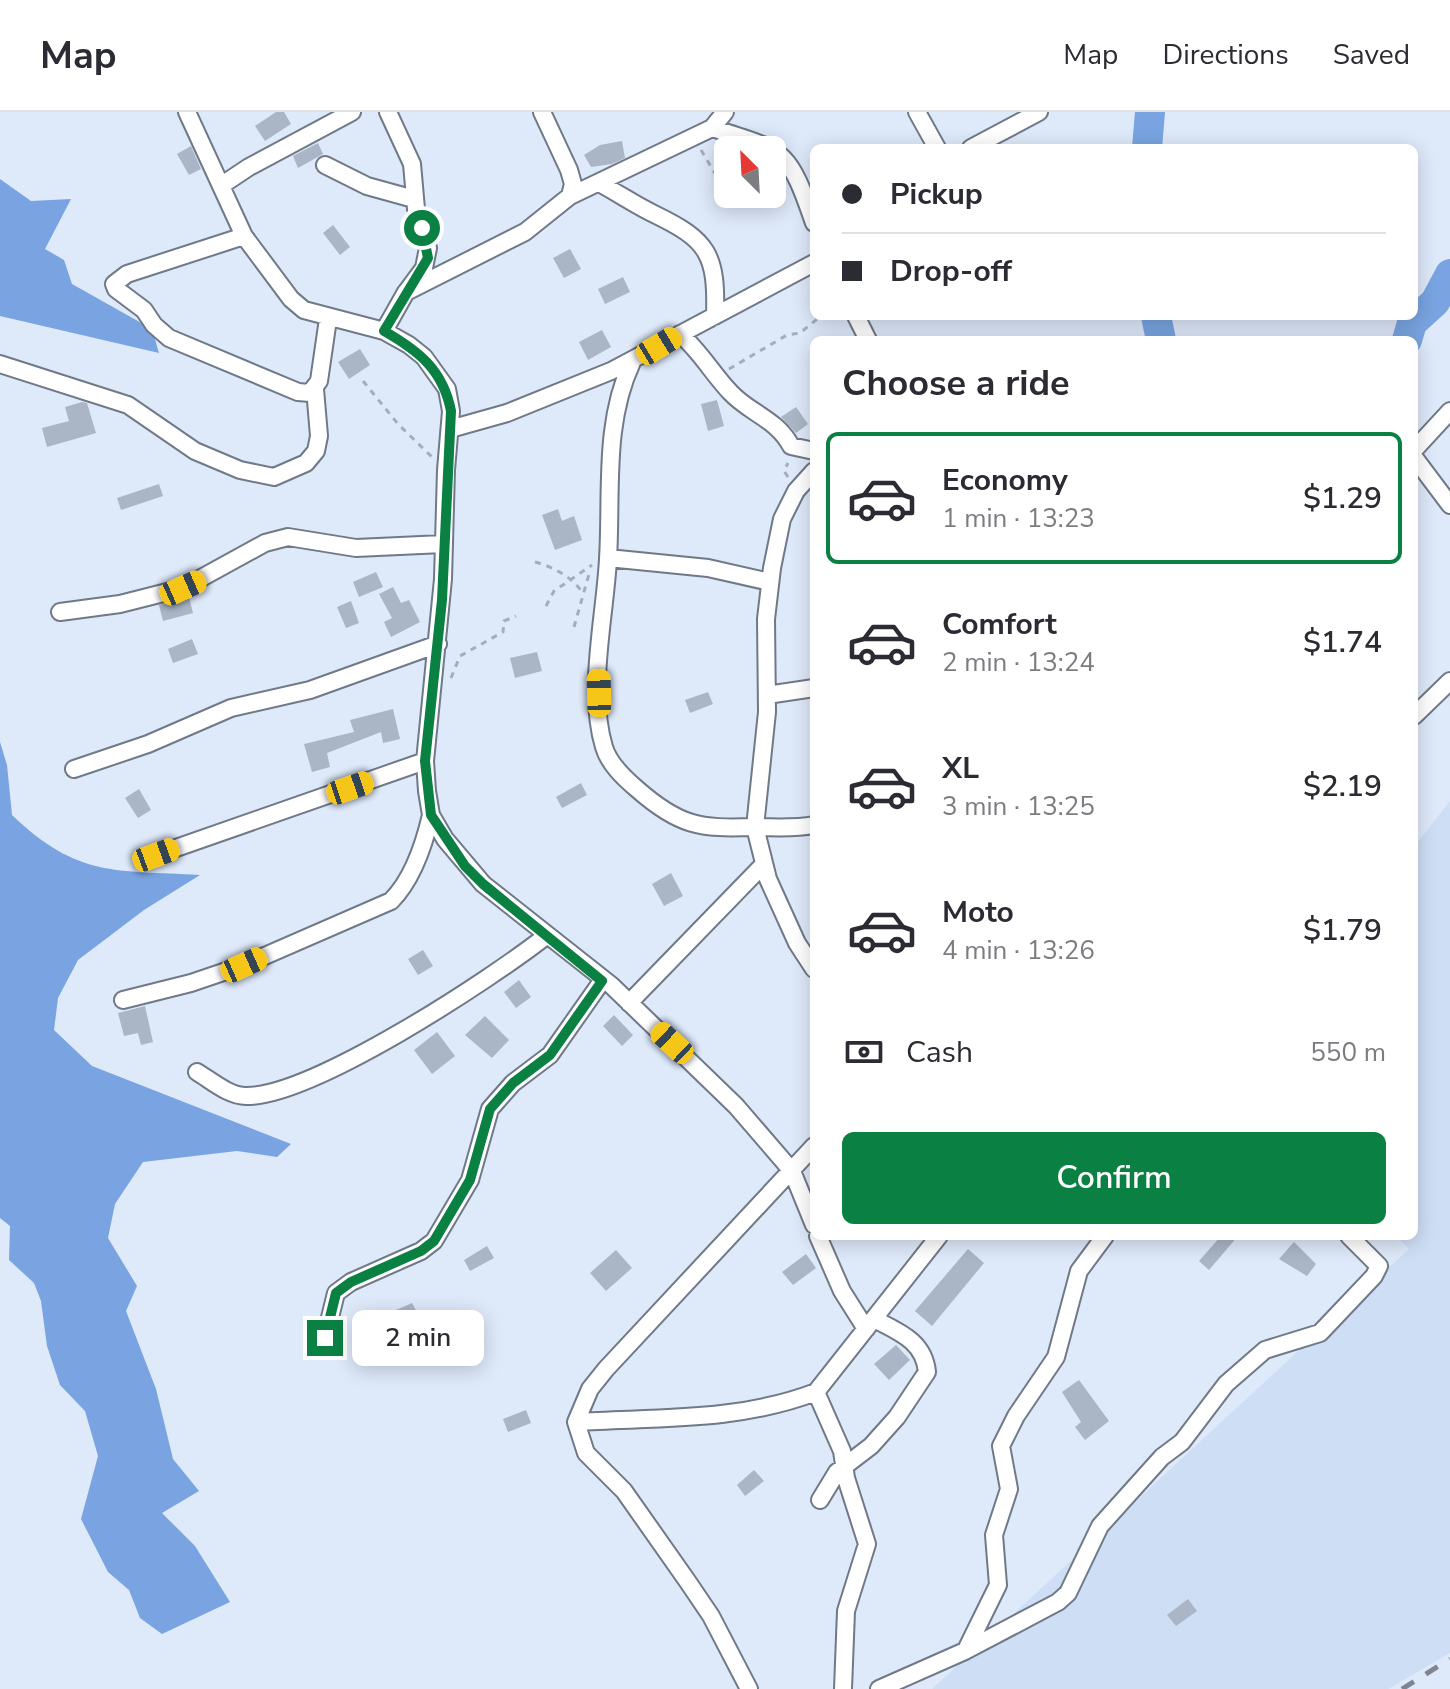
<!DOCTYPE html>
<html lang="en">
<head>
<meta charset="utf-8">
<style>
	body { margin:0; font-family:"Nunito Sans",sans-serif; background:#f7f7f7; color:#2b2b33; height:100vh; display:flex; flex-direction:column; font-size:30px; white-space:nowrap }
	* { box-sizing:border-box; margin:0 }
	p { font-size:26px; color:#7c7c81 }
	.icon { flex:none; width:44px; height:44px; fill:none; stroke:currentColor; stroke-width:2; stroke-linecap:round; stroke-linejoin:round }
	.map { position:relative; flex:1; overflow:hidden }
	.drawer { position:absolute; left:810px; top:224px; width:608px; height:904px; display:flex; flex-direction:column; background:#fff; border-radius:12px; box-shadow:0 4px 20px #0003 }
	.drawer>* { flex:none }
	.banner { position:absolute; left:810px; top:32px; width:608px; height:176px; border-radius:12px; box-shadow:0 4px 20px #0003; display:grid; align-content:center; height:176px; padding:0 32px; background:#fff }
	.needle { width:52px; rotate:336deg }
	.controls { position:absolute; left:714px; top:24px; display:grid; gap:16px }
	.controls a { display:grid; place-items:center; width:72px; height:72px; border-radius:12px; background:#fff; box-shadow:0 4px 20px #0003; font-size:40px }
	.end { position:absolute; width:36px; height:36px; margin:-18px; border:10px solid #0b8043; background:#fff; box-shadow:0 0 0 4px #fff }
	.from { border-radius:50% }
	.bubble { position:absolute; height:56px; border-radius:12px; background:#fff; box-shadow:0 4px 20px #0003; font-size:26px; font-weight:600; line-height:56px; text-align:center }
	.car { position:absolute; width:24px; height:48px; margin:-24px -12px; border-radius:10px; box-shadow:0 0 6px 2px #0007; background:linear-gradient(#f5c518 24%,#345 0 40%,#f5c518 0 76%,#345 0 86%,#f5c518 0) }
	.banner b { display:flex; align-items:center; gap:28px; height:76px; font-size:30px }
	.banner b+b { border-top:2px solid #e1e1e2 }
	.banner i { width:20px; height:20px; background:#2b2b33 }
	ul { padding:0; list-style:none }
	li { display:flex; align-items:center; gap:24px; height:132px; margin:0 16px 12px; padding:0 16px; border:4px solid transparent; border-radius:12px }
	li div { flex:1 }
	li b { display:block; font-size:30px }
	li em { font-style:normal; font-weight:600 }
	li.current { border-color:#0b8043 }
	li>.icon { width:72px; height:72px; stroke-width:1.5 }
	h2 { padding:0 32px; font-size:36px; line-height:96px }
	.pay { display:flex; align-items:center; gap:20px; height:88px; padding:0 32px; font-size:30px }
	.pay p { margin-inline-start:auto }
	.cta { display:flex; gap:16px; margin-top:auto; padding:16px 32px }
	.cta a { flex:1; height:92px; border-radius:12px; background:#0b8043; color:#fff; font-size:32px; font-weight:600; line-height:92px; text-align:center }
	header { display:flex; align-items:center; gap:48px; box-sizing:border-box; height:112px; padding:0 40px; background:#fff; border-bottom:2px solid #e1e1e2 }
	header strong { font-size:38px }
	nav { display:flex; gap:44px; margin-inline-start:auto; font-size:28px }
	.map>svg:first-child { display:block }
	.built { fill:#cedef5 }
	.water { fill:#79a4e1 }
	.lines { fill:none; stroke-linecap:round; stroke-linejoin:round }
	.river { stroke:#79a4e1; stroke-width:30 }
	.building { fill:#aab5c5 }
	.minor-casing { stroke:#6f7988; stroke-width:20 }
	.path { stroke:#a5adbb; stroke-width:3; stroke-dasharray:6 6; stroke-linecap:butt }
	.minor { stroke:#fff; stroke-width:16 }
	.rail { stroke:#7e8590; stroke-width:5; stroke-dasharray:14 14; stroke-linecap:butt }
	.route { stroke:#0b8043; stroke-width:10 }
</style>
</head>
<body>
<header>
<strong>Map</strong>
<nav><a>Map</a><a>Directions</a><a>Saved</a></nav>
</header>
<div class="map">
<svg width="1450" height="1577" viewBox="0 0 1450 1577">
	<rect width="100%" height="100%" fill="#dee9fa"/>
	<!-- built -->
	<path class="built" d="M1450,689V1541L1388,1577H932L1409,1137L1396,1124H1414V735Z"/>
	<!-- water -->
	<path class="water" d="M0,67L31,89L71,87L45,137L64,148L72,172L152,217L159,241L0,204Z
		M0,630L7,653L12,703C78,766 115,758 200,763L144,798L78,848L58,886L54,918L92,954L291,1032L277,1045L237,1039L143,1050L115,1092L108,1126L137,1174L126,1199L156,1277L173,1347L199,1379L162,1401L195,1434L230,1490L162,1522L140,1506L129,1478L108,1460L81,1407L98,1344L85,1299L60,1273L47,1234L41,1189L34,1171L9,1148L10,1114L0,1106Z"/>
	<g class="lines">
		<!-- river -->
		<path class="river" d="M1147,36L1150,0
			M1156,204L1161,228
			M1407,228L1412,211L1435,190L1450,162"/>
	</g>
	<!-- building -->
	<path class="building" d="M276,0H284L291,12L265,29L255,14Z
		M622,29L625,46L612,52L591,55L584,43L600,33Z
		M318,31L323,42L298,56L293,44Z
		M191,34L201,57L189,63L177,42Z
		M333,113L350,135L340,143L323,121Z
		M570,137L581,157L564,166L553,146Z
		M623,165L630,180L605,192L598,177Z
		M602,218L611,235L588,248L579,230Z
		M360,237L370,253L349,267L338,250Z
		M717,288L724,314L708,319L701,292Z
		M82,290L87,291L96,321L47,335L42,316L69,309L65,295Z
		M796,295L808,312L796,321L781,305Z
		M159,372L163,384L121,398L117,386Z
		M558,397L562,409L574,404L582,428L555,438L542,403Z
		M376,460L383,475L359,485L353,470Z
		M393,475L401,491L409,488L420,510L391,525L384,510L392,506L379,482Z
		M189,485L193,501L163,509L159,493Z
		M351,489L359,511L346,516L337,495Z
		M192,527L198,542L173,551L168,537Z
		M537,540L542,559L515,566L510,546Z
		M708,580L713,592L690,601L685,588Z
		M393,597L400,627L383,631L381,620L327,641L330,655L312,660L304,632L354,620L350,608Z
		M581,671L587,683L562,696L556,685Z
		M139,677L151,698L138,706L125,686Z
		M671,761L683,784L664,794L652,772Z
		M423,838L433,854L418,863L408,847Z
		M519,868L531,885L516,896L504,880Z
		M145,894L153,930L141,933L138,921L124,924L118,901Z
		M614,903L633,923L622,934L603,914Z
		M485,904L509,928L492,946L465,923Z
		M437,920L455,944L432,962L414,938Z
		M1221,1124H1238L1209,1158L1199,1149Z
		M1294,1130L1316,1152L1307,1164L1279,1147Z
		M487,1134L494,1146L470,1159L464,1148Z
		M968,1137L984,1151L932,1214L915,1199Z
		M616,1138L632,1156L606,1179L590,1161Z
		M806,1142L816,1156L793,1173L782,1160Z
		M412,1191L419,1204L393,1215L387,1202Z
		M896,1233L910,1248L889,1268L874,1252Z
		M1079,1268L1109,1309L1085,1328L1075,1315L1081,1310L1062,1280Z
		M526,1298L531,1311L508,1320L503,1307Z
		M754,1358L764,1369L745,1384L737,1373Z
		M1188,1487L1197,1499L1176,1514L1167,1503Z"/>
	<g class="lines">
		<!-- minor casing -->
		<g class="minor-casing">
			<path id="minor" d="M187,0L244,124L291,187L304,198L384,219L409,233L424,245L447,277L451,299L446,358L443,467L425,649L427,679L431,703L445,727L483,772L611,873L736,994L792,1059L814,1113
				M388,0L412,52L416,97L428,136L424,156L407,179
				M917,0L937,36
				M712,16C784,39 788,35 814,111
				M971,36L1039,0
				M325,53L367,74L414,87
				M599,71C618,81 635,93 654,102C708,128 717,142 715,204
				M222,73L249,55L352,0
				M570,84L712,16L725,0
				M244,124L127,162L114,172L116,177L144,198L154,213L169,226L298,280L310,281L319,269L328,207
				M856,204L868,228
				M384,219L406,180L525,120L570,84L573,72L569,58L542,0
				M680,222C700,239 712,261 730,280C749,301 777,307 791,334L814,339
				M632,250C603,312 612,380 608,447C605,505 587,578 604,635C609,652 624,666 637,677C679,714 700,717 753,715C774,715 793,717 814,713
				M0,252L128,293L195,339L240,358L274,365L306,351L316,339L319,324L315,277
				M450,317L507,301L611,259L814,151
				M1414,338L1450,299
				M1414,345L1450,393
				M814,359L796,379L782,407L772,456L766,507L767,600L755,715L768,767L797,831L814,857
				M608,446L708,456L770,470
				M60,500L120,492L183,476L265,431L288,425L356,436L443,432
				M767,583L814,576
				M1414,604L1450,569
				M74,657L148,632L231,596L310,578L438,532
				M156,743L425,649
				M123,888L191,871L244,853L391,789C413,767 424,733 431,703
				M629,891L764,752
				M197,960C212,969 229,984 246,984C312,985 491,867 546,824
				M818,1124L842,1179L866,1217
				M325,1226L336,1181L351,1170L421,1139L434,1129L470,1068L490,997L513,971L550,943L602,869
				M576,1310C658,1305 737,1310 816,1280
				M820,1388L837,1360L871,1334L897,1305L927,1260C924,1229 899,1220 874,1207
				M966,1538L998,1473L994,1423L1009,1377L1001,1334L1016,1304L1056,1245L1079,1159L1105,1124
				M749,1577L711,1504L688,1470L624,1379L586,1341L576,1310L590,1277L606,1257L814,1034
				M843,1577L846,1499L867,1432L846,1366L842,1339L816,1280L939,1124
				M879,1577L965,1539L1058,1490L1068,1481L1100,1414L1162,1345L1182,1330L1226,1272L1265,1238L1320,1221L1374,1164L1379,1154L1349,1124"/>
		</g>
		<!-- path -->
		<path class="path" d="M701,38L722,73
			M729,257L787,223L800,221L821,204
			M363,269L398,312L432,345
			M788,365L784,359L788,351
			M535,450C553,455 571,464 582,480
			M546,494L554,479L592,453
			M574,515L589,462
			M451,566L460,544L503,520L504,509L516,504"/>
		<!-- minor -->
		<use href="#minor" class="minor"/>
		<!-- rail -->
		<path class="rail" d="M1402,1577L1450,1547"/>
	</g>
	<g class="lines">
		<!-- route -->
		<path class="route" d="M325,1226L336,1181L351,1170L421,1139L434,1129L470,1068L490,997L513,971L550,943L602,869L483,772L465,754L431,703L425,649L442,488L451,299C443,258 419,239 384,219L428,146L422,116"/>
	</g>
</svg>
<div class="controls">
<a><svg class="needle" viewBox="-14 -14 28 28"><path d="M0-13l5 13h-10z" fill="#e53935"/><path d="M0 13l5-13h-10z" fill="#7c7c81"/></svg></a>
</div>
<i class="end from" style="left:422px;top:116px"></i>
<i class="end" style="left:325px;top:1226px"></i>
<div class="bubble" style="left:352px;top:1198px;width:132px">2 min</div>
<i class="car" style="left:659px;top:234px;rotate:59deg"></i>
<i class="car" style="left:183px;top:476px;rotate:66deg"></i>
<i class="car" style="left:599px;top:581px;rotate:359deg"></i>
<i class="car" style="left:350px;top:676px;rotate:71deg"></i>
<i class="car" style="left:156px;top:743px;rotate:70deg"></i>
<i class="car" style="left:244px;top:853px;rotate:66deg"></i>
<i class="car" style="left:672px;top:931px;rotate:313deg"></i>
<div class="banner">
<b><i class="from"></i>Pickup</b>
<b><i></i>Drop-off</b>
</div>
<section class="drawer">
<h2>Choose a ride</h2>
<ul>
<li class="current"><svg class="icon" aria-label="car" viewBox="0 0 24 24"><path d="M5 17H2v-5l4-1 3-4h7l3 4 3 1v5h-3M9 17h6M6 11h13"/><circle cx="7" cy="17" r="2"/><circle cx="17" cy="17" r="2"/></svg><div><b>Economy</b><p>1 min · 13:23</p></div><em>$1.29</em></li>
<li><svg class="icon" aria-label="car" viewBox="0 0 24 24"><path d="M5 17H2v-5l4-1 3-4h7l3 4 3 1v5h-3M9 17h6M6 11h13"/><circle cx="7" cy="17" r="2"/><circle cx="17" cy="17" r="2"/></svg><div><b>Comfort</b><p>2 min · 13:24</p></div><em>$1.74</em></li>
<li><svg class="icon" aria-label="car" viewBox="0 0 24 24"><path d="M5 17H2v-5l4-1 3-4h7l3 4 3 1v5h-3M9 17h6M6 11h13"/><circle cx="7" cy="17" r="2"/><circle cx="17" cy="17" r="2"/></svg><div><b>XL</b><p>3 min · 13:25</p></div><em>$2.19</em></li>
<li><svg class="icon" aria-label="car" viewBox="0 0 24 24"><path d="M5 17H2v-5l4-1 3-4h7l3 4 3 1v5h-3M9 17h6M6 11h13"/><circle cx="7" cy="17" r="2"/><circle cx="17" cy="17" r="2"/></svg><div><b>Moto</b><p>4 min · 13:26</p></div><em>$1.79</em></li>
</ul>
<div class="pay"><svg class="icon" aria-label="cash" viewBox="0 0 24 24"><path d="M3 7h18v10H3z"/><circle cx="12" cy="12" r="2"/></svg>Cash<p>550 m</p></div>
<div class="cta"><a>Confirm</a></div>
</section>
</div>
</body>
</html>
